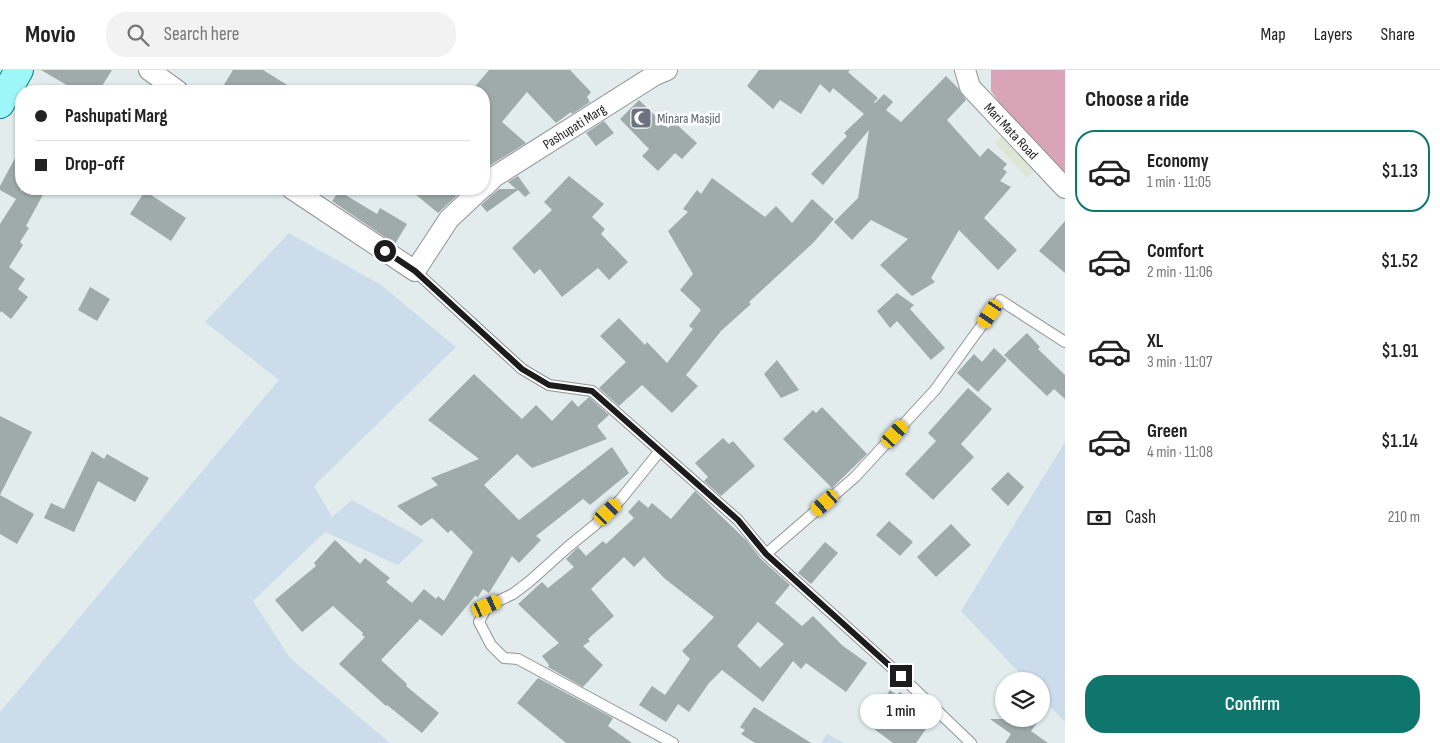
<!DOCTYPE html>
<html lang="en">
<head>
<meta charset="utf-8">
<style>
	body { margin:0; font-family:"Sofia Sans Condensed",sans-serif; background:#f2f2f2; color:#222; height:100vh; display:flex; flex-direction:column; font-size:19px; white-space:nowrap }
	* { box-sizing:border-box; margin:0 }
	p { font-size:16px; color:#767676 }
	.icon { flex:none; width:28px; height:28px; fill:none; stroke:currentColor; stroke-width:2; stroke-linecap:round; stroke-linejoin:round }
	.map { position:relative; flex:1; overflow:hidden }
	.drawer { display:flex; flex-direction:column; background:#fff; width:375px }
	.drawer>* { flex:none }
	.banner { position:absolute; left:15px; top:15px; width:475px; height:110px; border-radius:20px; box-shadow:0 1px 4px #0004; display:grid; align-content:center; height:110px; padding:0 20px; background:#fff }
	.tools { position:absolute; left:995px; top:602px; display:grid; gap:10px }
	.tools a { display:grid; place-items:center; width:55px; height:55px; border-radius:50%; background:#fff; box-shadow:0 1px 4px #0004; font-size:25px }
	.end { position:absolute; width:22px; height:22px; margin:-11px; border:6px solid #1c1c1c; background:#fff; box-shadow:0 0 0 2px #fff }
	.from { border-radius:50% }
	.bubble { position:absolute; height:35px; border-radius:18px; background:#fff; box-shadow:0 1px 4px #0004; font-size:16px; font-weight:600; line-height:35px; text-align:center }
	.car { position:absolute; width:15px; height:30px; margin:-15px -8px; border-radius:6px; box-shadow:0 0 4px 1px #0007; background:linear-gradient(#f5c518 24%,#345 0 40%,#f5c518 0 76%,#345 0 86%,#f5c518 0) }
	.banner b { display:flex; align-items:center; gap:18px; height:48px; font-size:19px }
	.banner b+b { border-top:1px solid #e0e0e0 }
	.banner i { width:12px; height:12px; background:#222 }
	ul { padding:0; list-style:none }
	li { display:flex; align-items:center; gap:15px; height:82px; margin:0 10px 8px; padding:0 10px; border:2px solid transparent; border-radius:20px }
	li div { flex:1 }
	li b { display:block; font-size:19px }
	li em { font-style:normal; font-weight:600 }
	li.selected { border-color:#0f766e }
	li>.icon { width:45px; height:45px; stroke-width:1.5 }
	h2 { padding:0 20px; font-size:22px; line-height:60px }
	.pay { display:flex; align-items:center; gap:12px; height:55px; padding:0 20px; font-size:19px }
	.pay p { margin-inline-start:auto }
	.action { display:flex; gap:10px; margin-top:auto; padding:10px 20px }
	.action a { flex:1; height:58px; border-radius:20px; background:#0f766e; color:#fff; font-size:20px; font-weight:600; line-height:58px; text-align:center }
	header { display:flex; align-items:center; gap:30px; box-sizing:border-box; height:70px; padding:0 25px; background:#fff; border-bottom:1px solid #e0e0e0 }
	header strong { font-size:24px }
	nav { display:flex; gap:28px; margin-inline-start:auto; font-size:18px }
	.search { width:350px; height:45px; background:#f2f2f2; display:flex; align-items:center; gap:12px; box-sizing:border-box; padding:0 18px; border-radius:20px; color:#767676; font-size:19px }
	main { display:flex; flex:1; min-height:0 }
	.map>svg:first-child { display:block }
	.industrial { fill:#dbe6d4 }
	.farmland { fill:#cddceb }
	.water { fill:#d9a4b5 }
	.building { fill:#9eaba9; fill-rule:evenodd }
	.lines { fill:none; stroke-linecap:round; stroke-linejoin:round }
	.service-casing { stroke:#939393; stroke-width:12 }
	.minor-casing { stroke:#939393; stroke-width:22 }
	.primary-casing { stroke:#077e8d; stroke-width:30 }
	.service { stroke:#fff; stroke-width:10 }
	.minor { stroke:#fff; stroke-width:20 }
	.primary { stroke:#9df6f7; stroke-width:28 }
	.route { stroke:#1c1c1c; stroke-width:6 }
	.labels { text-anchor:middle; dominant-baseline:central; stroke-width:5; stroke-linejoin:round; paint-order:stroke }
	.worship-label { font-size:14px; fill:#5b616d; stroke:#fff; text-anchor:start }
	.street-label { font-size:14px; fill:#1c1c1c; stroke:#fff }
</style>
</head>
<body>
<header>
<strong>Movio</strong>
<div class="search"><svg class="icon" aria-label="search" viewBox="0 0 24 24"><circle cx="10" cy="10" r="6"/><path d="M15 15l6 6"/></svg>Search here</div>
<nav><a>Map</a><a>Layers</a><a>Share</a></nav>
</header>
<main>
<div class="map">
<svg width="1065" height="673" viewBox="0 0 1065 673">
	<rect width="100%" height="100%" fill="#e2eced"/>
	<!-- industrial -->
	<path class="industrial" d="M1008,61L1040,96L1027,108L995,73Z"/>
	<!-- farmland -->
	<path class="farmland" d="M289,163L381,215L456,277L314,416L332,447L352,430L424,470L398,495L325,462L253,531L290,588L390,673H0V642L279,310L205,252Z
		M1065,372V652L1041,627V611H1027L961,541Z
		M827,664L844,673H821Z"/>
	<!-- water -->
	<path class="water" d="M991,0H1065V103L1004,39L991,21Z"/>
	<!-- building -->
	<path class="building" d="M41,0H112L99,21H77Z
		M233,0H263L297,21H220Z
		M489,0H570L591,22L587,27L590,32L572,44L571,42L556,53L527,22L502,52L526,73L489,96L484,91V21L472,20Z
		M759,0H850L848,2L878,28L874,32L875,33L884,24L893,32L886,40L901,52L946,6L958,18L966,30L947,50L980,87L988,78L1007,94L1003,99L1007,102L1000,111L1011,117L984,148L1017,180L998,200L959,160L931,208L935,212L912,226L880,195L908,169L871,150L852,170L834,152L858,128L869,60L823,115L811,104L847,66L844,63L864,44L833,18L830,23L820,14L801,44L780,30L773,39L747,16Z
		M639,30L668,58L674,52L697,73L682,89L675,83L658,101L642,86L649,79L620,49Z
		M604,51L614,63L596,76L586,63Z
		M21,77V122L23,119H46L26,156L29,158L20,172L23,175L9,197L25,209L18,219L28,227L11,249L1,241L0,243V154L16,129L0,120V116Z
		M518,106L530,123L525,127L518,120L487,142L481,135L499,119H516L508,112Z
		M569,106L604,134L592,147L605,159L601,164L628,192L609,210L598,198L562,227L540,199L534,204L512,178L552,140L544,132Z
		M712,108L765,147L776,136L792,153L812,129L834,149L813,173L749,232L751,234L721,261L686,305L698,316L672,343L642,315L619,336L599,318L626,292L600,266L619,248L645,275L647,272L667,293L693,259L689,256L701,240L680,220L693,204L668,161L688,142L683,139L697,120L701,124Z
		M409,119H464L438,143Z
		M145,121L186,148L171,171L130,144Z
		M339,121L377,144L380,138L407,154L395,174L332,131Z
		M1065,151V203L1039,181Z
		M90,217L110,229L97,251L78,240Z
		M897,223L914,235L910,239L945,278L931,290L897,251L890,258L877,241Z
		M1027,263L1040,277L1038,279L1065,305V329L1054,319L1047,326L1004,285Z
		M994,278L1007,290L978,322L957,303L974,284L982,292Z
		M777,290L799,320L781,328L764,304Z
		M474,304L522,349L536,335L552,351L572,330L578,337L589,327L609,345L597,356L607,369L532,398L517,384L484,415L519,450L612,377L629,403L590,435L583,429L536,466L541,470L519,493L512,486L489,523L483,519L478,527L475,526L442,566L420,549L381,590L407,614L406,616L439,643L422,663L387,635L386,636L339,594L365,567L362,565L363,563L333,536L302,562L275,530L316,496L314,493L335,470L360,494L365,488L390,508L386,512L412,533L424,519L436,529L438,526L444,531L473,482L451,460L448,463L432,448L421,456L397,436L438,415L431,408L479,389L428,350Z
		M968,318L992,339L961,374L974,387L933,430L905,404L936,371L928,363Z
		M822,337L867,384L832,418L783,369L813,340L816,343Z
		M0,346L32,362L0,425Z
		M723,368L729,374L733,371L755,396L721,426L704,411L708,407L695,393Z
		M92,381L104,389L107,384L149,408L135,432L98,411L74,462L44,448L51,433L64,439Z
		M1008,402L1024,417L1008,436L991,419Z
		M695,421L746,470L761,489L790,515L775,533L802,556L813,546L843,576L867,593L846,622L806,593L801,599L793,591L763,632L722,600L709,613L689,642L678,634L666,652L639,635L652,616L665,625L690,589L682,581L714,547L664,508L644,487L634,497L624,487L591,519L614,546L588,569L590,571L583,576L603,595L583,617L548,597L549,595L542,586L559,573L518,534L542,512L548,518L574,497L566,489L578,477L586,486L603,471L606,474L634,448L628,442L639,430L648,438L652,433L671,449ZM758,552L784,574L760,598L737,576Z
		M0,425L34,444L17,474L0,464Z
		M889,451L913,472L900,486L876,465Z
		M951,454L971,475L936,507L917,487Z
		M825,472L838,483L811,514L798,503Z
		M538,608L613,648L608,656L632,673H566L517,633Z
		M890,620L897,625L900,622L915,632L911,638L931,652L916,673H893L866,653Z
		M754,637L811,673H755L741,664L745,660L740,657Z
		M990,649H1040L1031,661L1048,673H1005L1011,664Z"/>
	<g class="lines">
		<!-- service casing -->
		<g class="service-casing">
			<path id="service" d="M415,201L522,299L549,315L592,321L738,450L766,484L901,606L971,673
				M659,382L621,429L595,455L569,476L530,511L513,524L487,536L479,552L491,575L504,588L518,589L673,673
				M766,484L855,407L935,320L1000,230L1065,272"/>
		</g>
		<!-- minor casing -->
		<g class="minor-casing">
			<g id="minor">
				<path d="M149,0L178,21"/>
				<path id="s1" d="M965,0L970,17L1065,118"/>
				<path id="s2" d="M484,117L494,107L655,5L667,0"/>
				<path d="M292,119L415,201L449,149L481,119"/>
			</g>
		</g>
		<!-- primary casing -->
		<g class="primary-casing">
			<path id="primary" d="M0,34L19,0"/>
		</g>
		<!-- service -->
		<use href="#service" class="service"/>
		<!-- minor -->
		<use href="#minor" class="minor"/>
		<!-- primary -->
		<use href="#primary" class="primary"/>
	</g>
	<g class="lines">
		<!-- route -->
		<path class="route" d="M385,181L415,201L522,299L549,315L592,321L738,450L766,484L901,606"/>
	</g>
	<!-- icons -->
	<defs>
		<g id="mosque-square" transform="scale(1.125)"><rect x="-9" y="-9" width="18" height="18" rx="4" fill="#6b7280" stroke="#fff"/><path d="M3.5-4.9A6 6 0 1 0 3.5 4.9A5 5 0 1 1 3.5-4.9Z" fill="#fff"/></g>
	</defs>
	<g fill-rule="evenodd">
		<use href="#mosque-square" x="641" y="48"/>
	</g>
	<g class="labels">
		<!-- worship labels -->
		<g class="worship-label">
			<text x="657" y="48">Minara Masjid</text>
		</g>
		<!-- street labels -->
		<g class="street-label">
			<text stroke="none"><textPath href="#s2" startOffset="109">Pashupati Marg</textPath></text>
			<text stroke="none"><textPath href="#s1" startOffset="78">Mari Mata Road</textPath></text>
		</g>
	</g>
</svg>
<div class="tools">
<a><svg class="icon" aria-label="layers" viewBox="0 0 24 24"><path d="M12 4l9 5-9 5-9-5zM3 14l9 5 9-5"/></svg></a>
</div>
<i class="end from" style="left:385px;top:181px"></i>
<i class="end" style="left:901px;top:606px"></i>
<div class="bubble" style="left:860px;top:624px;width:82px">1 min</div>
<i class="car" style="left:990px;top:244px;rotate:214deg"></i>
<i class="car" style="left:895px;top:364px;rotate:42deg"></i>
<i class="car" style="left:825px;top:433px;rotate:229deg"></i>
<i class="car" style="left:608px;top:442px;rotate:46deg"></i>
<i class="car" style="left:487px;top:536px;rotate:65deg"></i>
<div class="banner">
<b><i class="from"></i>Pashupati Marg</b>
<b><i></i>Drop-off</b>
</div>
</div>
<section class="drawer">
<h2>Choose a ride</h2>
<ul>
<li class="selected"><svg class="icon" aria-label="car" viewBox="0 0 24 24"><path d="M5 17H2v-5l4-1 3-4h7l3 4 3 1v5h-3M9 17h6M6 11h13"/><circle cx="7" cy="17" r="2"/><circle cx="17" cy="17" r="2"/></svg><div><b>Economy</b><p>1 min · 11:05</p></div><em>$1.13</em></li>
<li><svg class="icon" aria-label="car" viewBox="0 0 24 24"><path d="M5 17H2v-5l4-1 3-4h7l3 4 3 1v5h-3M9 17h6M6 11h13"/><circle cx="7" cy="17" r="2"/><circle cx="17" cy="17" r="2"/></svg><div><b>Comfort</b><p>2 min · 11:06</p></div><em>$1.52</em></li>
<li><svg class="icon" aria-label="car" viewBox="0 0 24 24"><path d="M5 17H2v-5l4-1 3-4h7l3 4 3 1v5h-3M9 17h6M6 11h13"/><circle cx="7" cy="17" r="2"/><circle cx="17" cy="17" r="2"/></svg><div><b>XL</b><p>3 min · 11:07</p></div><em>$1.91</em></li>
<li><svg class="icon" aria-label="car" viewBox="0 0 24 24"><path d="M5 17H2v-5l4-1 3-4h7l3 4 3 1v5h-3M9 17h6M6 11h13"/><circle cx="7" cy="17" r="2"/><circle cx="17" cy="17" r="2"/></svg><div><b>Green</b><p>4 min · 11:08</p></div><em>$1.14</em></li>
</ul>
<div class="pay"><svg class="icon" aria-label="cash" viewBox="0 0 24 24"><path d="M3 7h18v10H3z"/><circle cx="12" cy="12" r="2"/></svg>Cash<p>210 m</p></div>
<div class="action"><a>Confirm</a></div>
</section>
</main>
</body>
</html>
